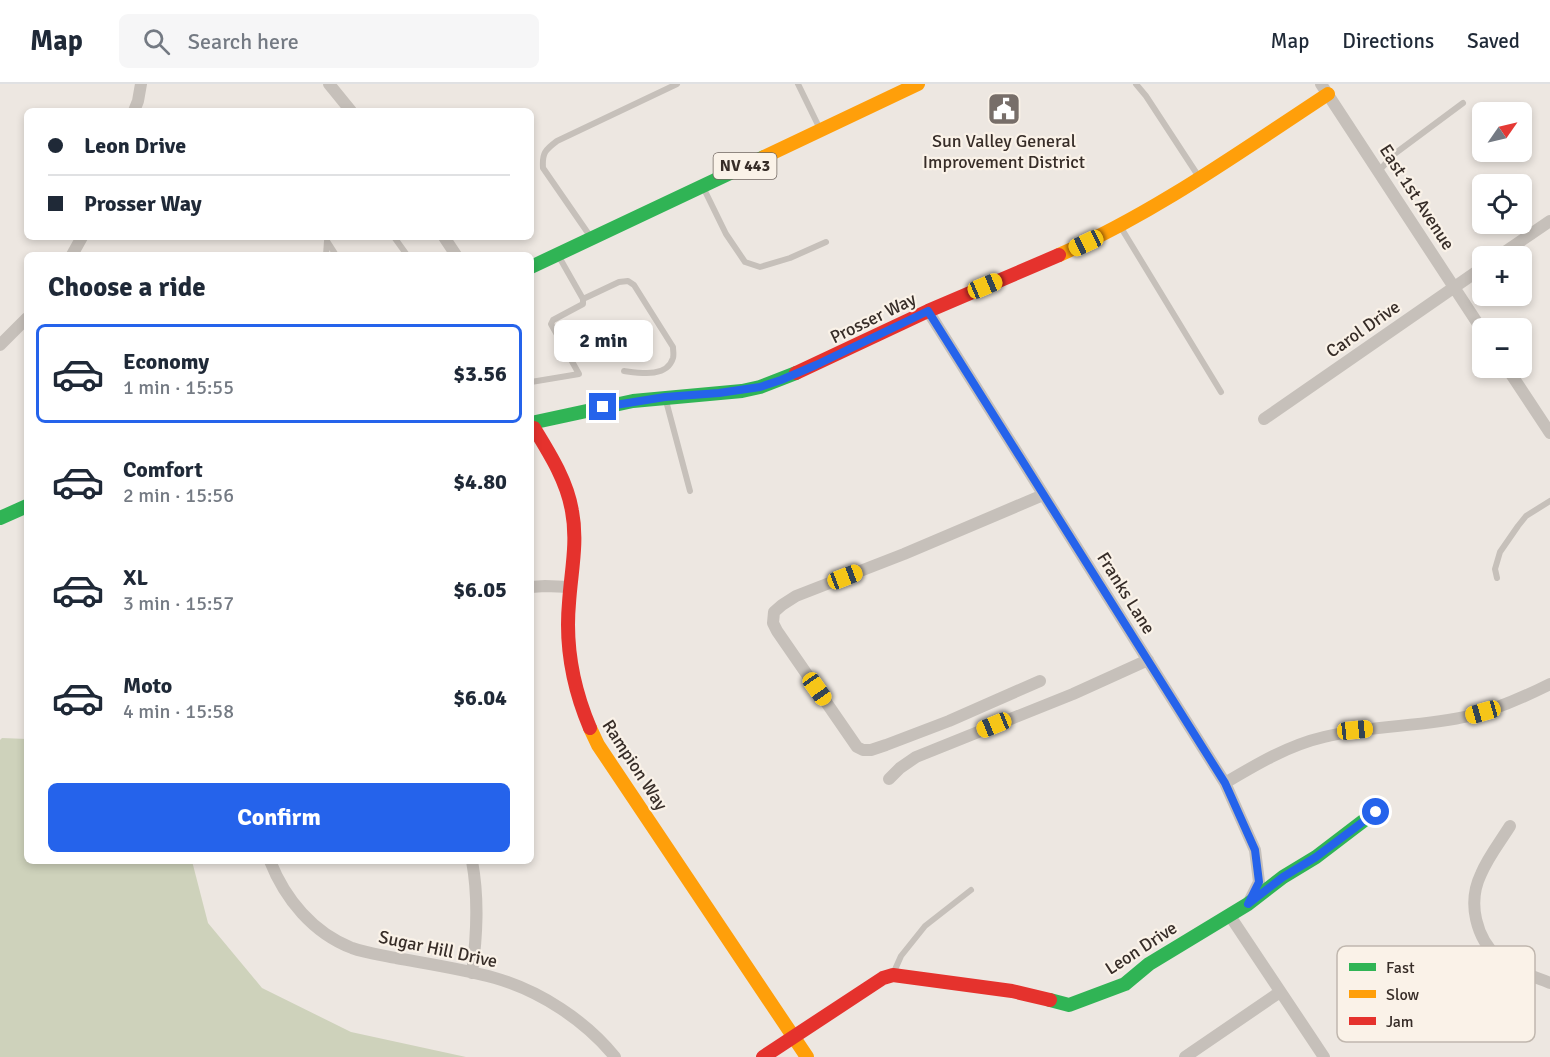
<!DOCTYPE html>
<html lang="en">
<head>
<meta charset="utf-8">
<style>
	body { margin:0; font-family:Signika,sans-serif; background:#f6f6f7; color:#1f2937; height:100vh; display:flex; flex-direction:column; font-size:22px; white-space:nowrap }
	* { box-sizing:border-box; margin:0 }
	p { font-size:20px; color:#747a83 }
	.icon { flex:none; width:33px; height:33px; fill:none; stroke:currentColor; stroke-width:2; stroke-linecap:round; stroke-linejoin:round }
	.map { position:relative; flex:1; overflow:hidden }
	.side { position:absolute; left:24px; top:168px; width:510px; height:612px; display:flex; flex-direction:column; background:#fff; border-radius:9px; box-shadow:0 3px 9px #0003 }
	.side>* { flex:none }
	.top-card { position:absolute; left:24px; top:24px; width:510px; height:132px; border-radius:9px; box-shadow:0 3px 9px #0003; display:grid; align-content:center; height:132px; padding:0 24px; background:#fff }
	.needle { width:39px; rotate:56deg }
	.fabs { position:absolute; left:1472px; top:18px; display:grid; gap:12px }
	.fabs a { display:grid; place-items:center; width:60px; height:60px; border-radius:9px; background:#fff; box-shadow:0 3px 9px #0003; font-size:30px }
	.end { position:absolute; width:27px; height:27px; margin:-14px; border:8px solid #2563eb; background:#fff; box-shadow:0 0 0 3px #fff }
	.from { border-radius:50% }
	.bubble { position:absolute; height:42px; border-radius:9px; background:#fff; box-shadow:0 3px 9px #0003; font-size:20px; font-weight:700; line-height:42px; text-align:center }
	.car { position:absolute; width:18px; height:36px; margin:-18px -9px; border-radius:8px; box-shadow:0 0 4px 2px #0007; background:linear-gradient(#f5c518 24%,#345 0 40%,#f5c518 0 76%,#345 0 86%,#f5c518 0) }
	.top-card b { display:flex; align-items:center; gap:21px; height:57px; font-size:22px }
	.top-card b+b { border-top:2px solid #e0e1e3 }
	.top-card i { width:15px; height:15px; background:#1f2937 }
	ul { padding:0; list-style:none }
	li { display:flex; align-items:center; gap:18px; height:99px; margin:0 12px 9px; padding:0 12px; border:3px solid transparent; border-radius:9px }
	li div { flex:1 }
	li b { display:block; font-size:22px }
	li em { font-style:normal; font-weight:700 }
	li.on { border-color:#2563eb }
	li>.icon { width:54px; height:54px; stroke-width:1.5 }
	h2 { padding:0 24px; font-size:27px; line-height:72px }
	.action { display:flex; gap:12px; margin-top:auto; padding:12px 24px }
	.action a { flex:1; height:69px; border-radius:9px; background:#2563eb; color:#fff; font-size:24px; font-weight:700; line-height:69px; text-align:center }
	header { display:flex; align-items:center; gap:36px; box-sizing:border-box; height:84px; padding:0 30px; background:#fff; border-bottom:2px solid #e0e1e3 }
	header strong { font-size:28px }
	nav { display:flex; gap:33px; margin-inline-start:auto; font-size:21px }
	.search { width:420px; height:54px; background:#f6f6f7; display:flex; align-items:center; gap:15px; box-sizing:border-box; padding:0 21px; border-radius:9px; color:#747a83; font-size:22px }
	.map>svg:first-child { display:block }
	.green { fill:#ced2bb }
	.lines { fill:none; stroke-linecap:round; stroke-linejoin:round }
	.lane { stroke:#c6c0ba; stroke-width:6 }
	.street { stroke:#c6c0ba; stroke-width:12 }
	.fast { stroke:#30b455; stroke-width:14 }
	.slow { stroke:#ff9f0a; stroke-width:14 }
	.jam { stroke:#e5322d; stroke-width:14 }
	.route { stroke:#2563eb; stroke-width:8 }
	.labels { text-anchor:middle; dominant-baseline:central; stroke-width:4.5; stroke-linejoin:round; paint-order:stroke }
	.shield { fill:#faf2e8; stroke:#726862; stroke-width:1.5 }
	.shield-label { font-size:16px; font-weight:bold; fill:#372d28 }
	.poi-label { font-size:18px; fill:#372d28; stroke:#faf2e8 }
	.street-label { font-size:18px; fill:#372d28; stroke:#faf2e8 }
	.key { fill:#faf2e8; stroke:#c0b7ae; stroke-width:1.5 }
	.key-label { font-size:16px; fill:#372d28 }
</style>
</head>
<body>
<header>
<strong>Map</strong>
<div class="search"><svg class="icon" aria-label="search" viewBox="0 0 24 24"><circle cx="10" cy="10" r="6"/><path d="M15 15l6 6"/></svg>Search here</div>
<nav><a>Map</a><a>Directions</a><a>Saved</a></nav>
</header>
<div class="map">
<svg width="1550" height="973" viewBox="0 0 1550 973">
	<rect width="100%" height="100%" fill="#ede7e1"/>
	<!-- green -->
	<path class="green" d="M2,654L27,655V777H192L208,839L262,904L351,948L466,973H0V656Z"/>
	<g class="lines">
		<!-- lane -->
		<path class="lane" d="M798,0L820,45
			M1136,0L1146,12L1199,93
			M1379,87L1393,71L1463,19
			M703,103L726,150L745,178L760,183L790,174L826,158
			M1120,142L1221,308
			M590,152L543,84C542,69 545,66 557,57L677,0
			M394,153L407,171
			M326,171L327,157L336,171
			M583,215L619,198L628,197L634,201L673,263C673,267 674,270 673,274C667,294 640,289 624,287
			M531,298L579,290L551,240L553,236L583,220V215L558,171
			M665,313L690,407
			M1497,494L1495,485L1500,468L1518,442L1526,432L1550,417
			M893,890L901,872L925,842L971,806"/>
		<!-- street -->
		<path class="street" d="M329,0L351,27
			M1321,0L1482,246
			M134,27L138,17L141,0
			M444,153L456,171
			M72,171L82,153
			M1499,172L1550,137
			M928,227L1225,699L1255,766L1259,798L1249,818
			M0,261L27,234
			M1507,284L1550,349
			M1264,335L1482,184
			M531,503L545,502L570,503
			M1040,597L949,637L886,661L871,666H863L857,663L777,547L773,539L774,528L782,521L796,512L904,470L1043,411
			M889,695L900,684L916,673L1073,610L1148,576
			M1225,699C1257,680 1289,661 1324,653C1372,641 1422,643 1469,632C1498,625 1524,613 1550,600
			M1510,742C1500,758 1488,773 1481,790C1467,819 1476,854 1499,875C1513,887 1533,892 1550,899
			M270,777C285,815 313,849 352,864C366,869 382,871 396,874C429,880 463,885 495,894C540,907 585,936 615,973
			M1230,832L1324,973
			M472,889C477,851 479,815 472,777
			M1185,973L1280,908"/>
		<!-- fast -->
		<path class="fast" d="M531,183L764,73
			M534,344L531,339L633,317L742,307L760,303L796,289
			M0,434L27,422
			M1050,916L1069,921L1125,900L1149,880L1248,820L1283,793L1316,773L1375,728"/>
		<!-- slow -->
		<path class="slow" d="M764,73L918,0
			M1059,171C1155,129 1241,67 1328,10
			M590,644L598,661L807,973"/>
		<!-- jam -->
		<path class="jam" d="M796,289L928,227L1059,171
			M534,344C550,370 567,397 572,427C578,458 571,488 569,519C565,563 573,604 590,644
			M763,973L883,894L893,891L1012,907L1050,916"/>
	</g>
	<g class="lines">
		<!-- route -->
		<path class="route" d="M603,323L665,313L719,309L760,303L781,296L816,281L928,227L1225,699L1255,766L1259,798L1248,820L1283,793L1316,773L1376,728"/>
	</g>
	<!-- icons -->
	<defs>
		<g id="civic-square" transform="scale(1.725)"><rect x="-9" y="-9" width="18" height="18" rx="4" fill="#776e69" stroke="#faf2e8"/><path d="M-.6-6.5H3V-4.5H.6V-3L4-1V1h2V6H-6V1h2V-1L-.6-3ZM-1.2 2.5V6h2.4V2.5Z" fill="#fff"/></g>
	</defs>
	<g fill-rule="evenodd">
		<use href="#civic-square" x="1004" y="25"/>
	</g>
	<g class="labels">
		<!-- shield labels -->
		<rect class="shield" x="713.5" y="69" width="63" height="26" rx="4.5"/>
		<g class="shield-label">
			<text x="745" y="82">NV 443</text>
		</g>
		<!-- poi labels -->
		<g class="poi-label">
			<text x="1004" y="57">Sun Valley General<tspan x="1004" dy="21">Improvement District</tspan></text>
		</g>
		<!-- street labels -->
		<g class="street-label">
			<text transform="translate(1417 113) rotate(57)">East 1st Avenue</text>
			<text transform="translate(873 234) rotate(-26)">Prosser Way</text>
			<text transform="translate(1363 245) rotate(-35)">Carol Drive</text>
			<text transform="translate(1126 509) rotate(58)">Franks Lane</text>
			<text transform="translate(635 681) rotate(57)">Rampion Way</text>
			<text transform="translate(1141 864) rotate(-33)">Leon Drive</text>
			<text transform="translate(438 865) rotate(12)">Sugar Hill Drive</text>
		</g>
	</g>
	<!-- legend -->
	<rect x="1337" y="862" width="198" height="96" rx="9" class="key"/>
	<rect x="1349" y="879" width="27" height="8" fill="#30b455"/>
	<rect x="1349" y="906" width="27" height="8" fill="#ff9f0a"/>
	<rect x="1349" y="933" width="27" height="8" fill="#e5322d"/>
	<g class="key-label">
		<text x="1386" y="889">Fast</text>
		<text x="1386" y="916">Slow</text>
		<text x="1386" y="943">Jam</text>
	</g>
</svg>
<div class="fabs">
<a><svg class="needle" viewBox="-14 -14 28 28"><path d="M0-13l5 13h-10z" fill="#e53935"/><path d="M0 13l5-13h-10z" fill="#747a83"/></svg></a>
<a><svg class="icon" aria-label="locate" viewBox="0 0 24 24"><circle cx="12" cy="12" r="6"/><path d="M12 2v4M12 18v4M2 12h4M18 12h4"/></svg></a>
<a>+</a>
<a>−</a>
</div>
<i class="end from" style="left:1376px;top:728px"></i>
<i class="end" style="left:603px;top:323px"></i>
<div class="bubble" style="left:554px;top:236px;width:99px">2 min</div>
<i class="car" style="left:1086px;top:159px;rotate:245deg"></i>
<i class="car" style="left:985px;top:202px;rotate:67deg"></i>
<i class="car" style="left:845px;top:493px;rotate:69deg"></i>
<i class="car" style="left:817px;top:605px;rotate:145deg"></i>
<i class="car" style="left:1483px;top:628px;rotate:254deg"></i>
<i class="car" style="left:994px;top:641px;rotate:248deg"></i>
<i class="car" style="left:1355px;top:646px;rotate:84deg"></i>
<div class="top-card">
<b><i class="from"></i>Leon Drive</b>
<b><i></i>Prosser Way</b>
</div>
<section class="side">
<h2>Choose a ride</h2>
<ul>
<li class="on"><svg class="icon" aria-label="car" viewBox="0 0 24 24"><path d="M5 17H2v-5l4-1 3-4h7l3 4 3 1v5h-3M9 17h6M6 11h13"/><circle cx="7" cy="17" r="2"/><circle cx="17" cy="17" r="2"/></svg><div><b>Economy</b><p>1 min · 15:55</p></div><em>$3.56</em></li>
<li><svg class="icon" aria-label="car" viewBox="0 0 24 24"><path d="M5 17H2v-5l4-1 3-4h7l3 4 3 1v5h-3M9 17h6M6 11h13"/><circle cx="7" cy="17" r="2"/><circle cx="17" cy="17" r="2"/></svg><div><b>Comfort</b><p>2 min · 15:56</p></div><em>$4.80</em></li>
<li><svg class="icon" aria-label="car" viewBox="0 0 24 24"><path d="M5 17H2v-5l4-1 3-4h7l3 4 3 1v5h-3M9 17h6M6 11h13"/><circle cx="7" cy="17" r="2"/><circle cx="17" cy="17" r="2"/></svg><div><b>XL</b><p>3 min · 15:57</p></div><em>$6.05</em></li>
<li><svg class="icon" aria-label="car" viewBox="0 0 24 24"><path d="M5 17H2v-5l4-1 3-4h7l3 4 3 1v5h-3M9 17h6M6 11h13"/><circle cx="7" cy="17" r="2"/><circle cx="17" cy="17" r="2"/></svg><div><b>Moto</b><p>4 min · 15:58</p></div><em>$6.04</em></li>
</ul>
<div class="action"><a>Confirm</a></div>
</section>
</div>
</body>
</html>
